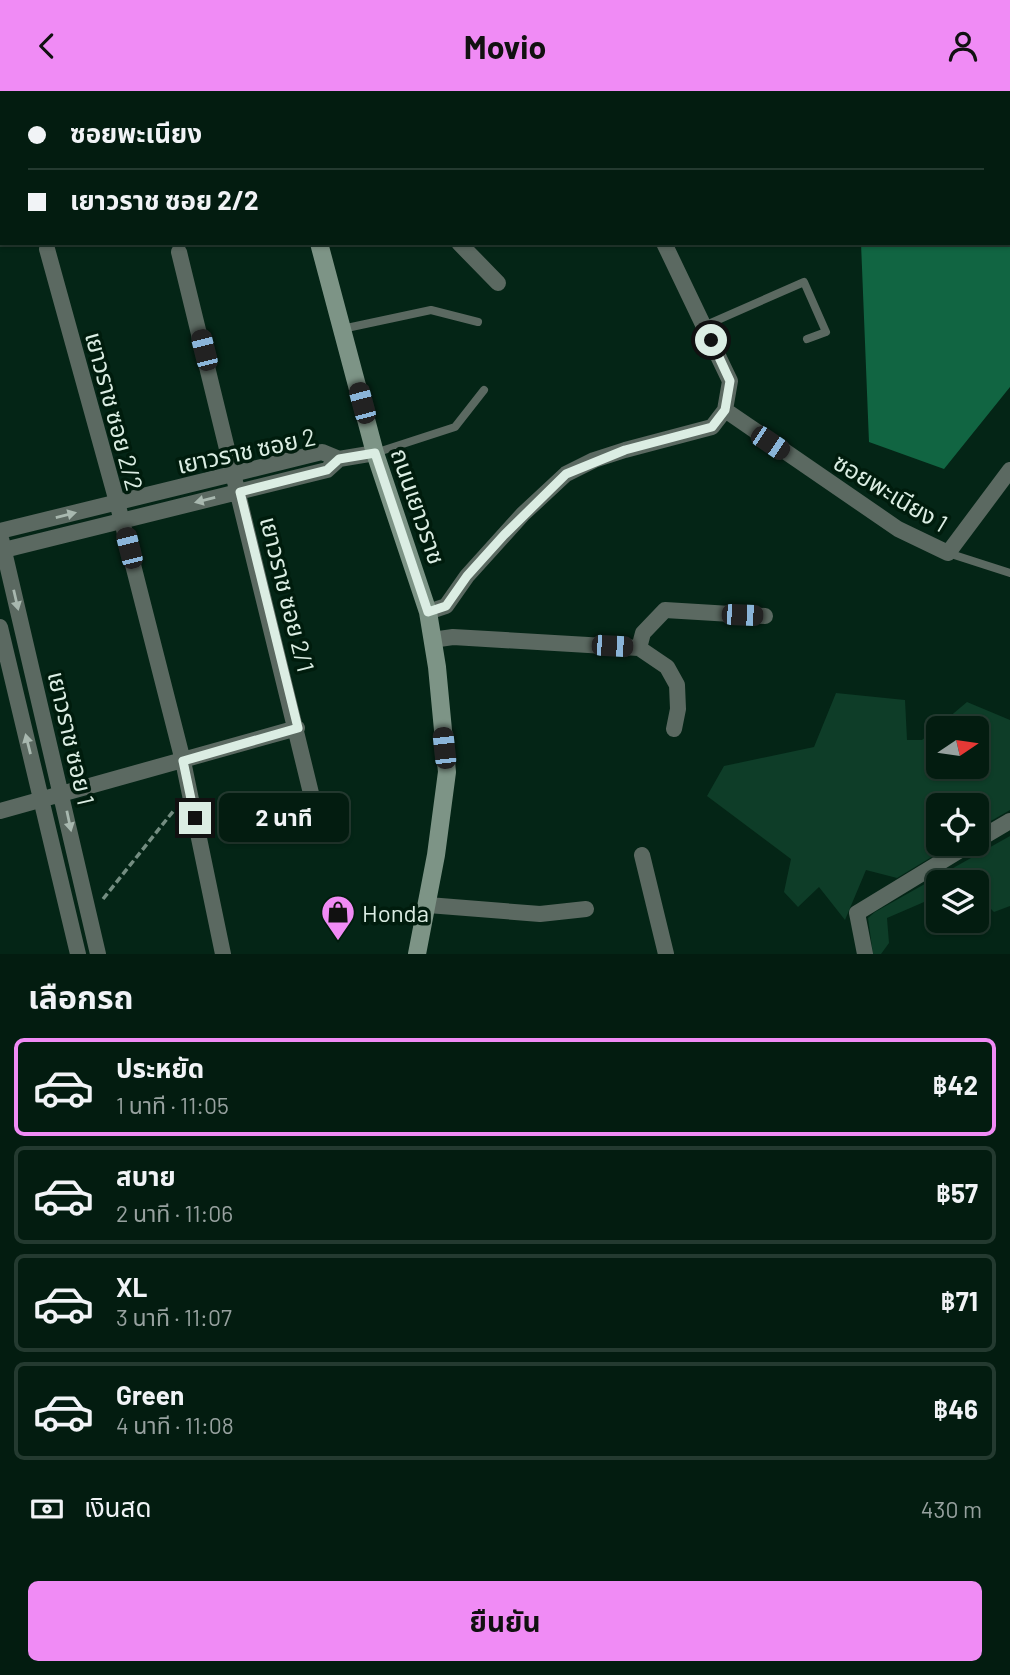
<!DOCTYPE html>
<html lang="th">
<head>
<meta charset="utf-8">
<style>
	body { margin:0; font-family:Barlow,"Noto Sans Thai",sans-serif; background:#0d2519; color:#f1f3f6; height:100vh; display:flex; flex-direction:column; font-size:26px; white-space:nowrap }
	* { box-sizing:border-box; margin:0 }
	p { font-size:23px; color:#97a19f }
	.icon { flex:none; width:38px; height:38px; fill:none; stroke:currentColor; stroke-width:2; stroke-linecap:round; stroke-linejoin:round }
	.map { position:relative; height:863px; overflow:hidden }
	.details { display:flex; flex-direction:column; background:#031c10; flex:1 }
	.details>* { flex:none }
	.top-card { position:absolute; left:0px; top:0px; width:1012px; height:154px; box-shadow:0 2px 5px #0004,0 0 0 2px #243a30; display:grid; align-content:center; height:154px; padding:0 28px; background:#031c10 }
	.needle { width:46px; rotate:77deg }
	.controls { position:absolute; left:926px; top:625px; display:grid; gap:14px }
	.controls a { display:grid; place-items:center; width:63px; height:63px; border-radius:10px; background:#031c10; box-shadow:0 2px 5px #0004,0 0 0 2px #243a30; font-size:35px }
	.end { position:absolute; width:32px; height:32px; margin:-16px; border:9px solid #dbede3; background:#111; box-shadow:0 0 0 4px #111 }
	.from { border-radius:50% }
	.bubble { position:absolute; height:49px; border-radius:10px; background:#031c10; box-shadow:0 2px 5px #0004,0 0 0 2px #243a30; font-size:23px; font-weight:700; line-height:49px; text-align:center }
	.car { position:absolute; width:21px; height:42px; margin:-21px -10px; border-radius:9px; box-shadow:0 0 5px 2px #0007; background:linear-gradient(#222 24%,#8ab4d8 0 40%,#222 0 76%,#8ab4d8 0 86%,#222 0) }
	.top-card b { display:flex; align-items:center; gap:24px; height:66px; font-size:26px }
	.top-card b+b { border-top:2px solid #243a30 }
	.top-card i { width:18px; height:18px; background:#f1f3f6 }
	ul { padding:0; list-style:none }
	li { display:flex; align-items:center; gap:21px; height:98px; margin:0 14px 10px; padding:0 14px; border:4px solid #243a30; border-radius:10px }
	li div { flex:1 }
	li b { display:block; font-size:26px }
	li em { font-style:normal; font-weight:700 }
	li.active { border-color:#f08bf5 }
	li>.icon { width:63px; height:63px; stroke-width:1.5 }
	h2 { padding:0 28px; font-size:32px; line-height:84px }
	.pay { display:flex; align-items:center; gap:18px; height:77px; padding:0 28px; font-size:26px }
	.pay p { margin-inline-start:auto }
	.action { display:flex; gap:14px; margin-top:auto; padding:14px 28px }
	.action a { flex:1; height:80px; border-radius:10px; background:#f08bf5; color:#111; font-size:28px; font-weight:700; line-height:80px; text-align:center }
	header { display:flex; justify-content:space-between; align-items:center; height:91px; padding:0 28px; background:#f08bf5; color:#111; font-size:32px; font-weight:700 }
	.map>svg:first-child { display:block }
	.green { fill:#0e3d28; fill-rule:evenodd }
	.water { fill:#116542 }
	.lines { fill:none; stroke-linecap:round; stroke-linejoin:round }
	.path { stroke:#748d81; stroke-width:3.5; stroke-dasharray:7 3.5; stroke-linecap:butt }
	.lane { stroke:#5b6961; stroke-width:8 }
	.street { stroke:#5b6961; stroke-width:16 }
	.secondary { stroke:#7d9486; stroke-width:18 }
	.oneway { fill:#a8b8af }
	.route { stroke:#dbede3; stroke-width:9 }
	.labels { text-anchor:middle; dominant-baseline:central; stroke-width:7; stroke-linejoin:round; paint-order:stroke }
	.street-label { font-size:24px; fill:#dbede3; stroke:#001c0d }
	.poi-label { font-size:24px; fill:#dbede3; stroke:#001c0d; text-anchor:start }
</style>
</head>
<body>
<header><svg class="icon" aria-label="back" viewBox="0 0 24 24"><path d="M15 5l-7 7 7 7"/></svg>Movio<svg class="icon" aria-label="person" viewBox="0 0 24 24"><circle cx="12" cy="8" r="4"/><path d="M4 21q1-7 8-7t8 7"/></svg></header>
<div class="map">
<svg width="1010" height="863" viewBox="0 0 1010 863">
	<rect width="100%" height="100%" fill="#042516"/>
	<!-- green -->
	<path class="green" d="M836,602L905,609L907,649H922L967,611L1010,629V719L977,738L976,714H938V752L953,753L897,787L866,779L845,829L819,796L798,816L784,801L791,768L707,705L724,675L814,656ZM938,637H976V676H938Z
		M1010,745V815L994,821L977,804L976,791H938V805L887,827L889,852L881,863H873L868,827L875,821Z"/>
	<!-- water -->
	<path class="water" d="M801,0H1010V296L944,378L869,351L861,152H1010V2Z"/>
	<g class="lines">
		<!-- path -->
		<path class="path" d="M103,808L175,718"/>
		<!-- lane -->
		<path class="lane" d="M192,2L197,0
			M439,2L440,0
			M0,45L2,50
			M704,235L804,191L826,241L807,248
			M342,238L431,219L478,231
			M375,362L455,336L484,299
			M948,462L1010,482"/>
		<!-- street -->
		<path class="street" d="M682,2L683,0
			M459,152L498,192
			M47,158L117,411L183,670L223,863
			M179,161L319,735
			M725,319L898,438L948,462L1010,379
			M0,440L322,361L339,368L375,362
			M0,443L98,863
			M0,460L327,379L339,368
			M428,521L446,515L467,485L523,423L566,383L594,369L625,359L712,336L725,319L730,290L664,152
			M0,536L78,863
			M432,549L453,546L639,557L667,576L677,594L678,618L674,638
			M639,557L643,542L665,519L765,525
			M0,720L297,637
			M976,750L1010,730
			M642,764L666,863
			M428,814L540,823L586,818
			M865,863L857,822L972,752"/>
		<!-- secondary -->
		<path class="secondary" d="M254,0L255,2
			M319,152L375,362L428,521L437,576L447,681L436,764L417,863"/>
	</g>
	<!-- one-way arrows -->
	<defs><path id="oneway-solid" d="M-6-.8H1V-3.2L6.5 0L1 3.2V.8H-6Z" transform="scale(1.75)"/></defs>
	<g class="oneway">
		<use href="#oneway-solid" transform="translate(205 409) rotate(166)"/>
		<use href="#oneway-solid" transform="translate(66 424) rotate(-14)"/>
		<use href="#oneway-solid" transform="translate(16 509) rotate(77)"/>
		<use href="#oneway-solid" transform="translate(28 653) rotate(-104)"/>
		<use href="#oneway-solid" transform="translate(69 730) rotate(78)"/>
	</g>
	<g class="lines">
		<!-- route -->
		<path class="route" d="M195,727L183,670L298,637L240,401L327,379L339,368L375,362L428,521L446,515L467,485L504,444L566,383L625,359L712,336L725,319L730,290L711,249"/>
	</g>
	<!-- icons -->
	<defs>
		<g id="shop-pin" transform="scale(1.75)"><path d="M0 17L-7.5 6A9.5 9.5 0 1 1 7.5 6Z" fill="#f08bf5" stroke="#001c0d"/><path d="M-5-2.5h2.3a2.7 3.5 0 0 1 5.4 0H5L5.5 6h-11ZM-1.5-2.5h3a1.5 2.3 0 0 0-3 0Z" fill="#111"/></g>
	</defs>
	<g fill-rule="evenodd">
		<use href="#shop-pin" x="338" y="821"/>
	</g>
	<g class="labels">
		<!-- street labels -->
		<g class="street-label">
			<text transform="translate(115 320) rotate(75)">เยาวราช ซอย 2/2</text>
			<text transform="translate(246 359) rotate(-12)">เยาวราช ซอย 2</text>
			<text transform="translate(891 401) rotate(31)">ซอยพะเนียง 1</text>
			<text transform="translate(419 415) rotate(71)">ถนนเยาวราช</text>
			<text transform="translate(288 503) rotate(76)">เยาวราช ซอย 2/1</text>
			<text transform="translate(72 647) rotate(77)">เยาวราช ซอย 1</text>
		</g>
		<!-- poi labels -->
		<g class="poi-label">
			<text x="362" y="821">Honda</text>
		</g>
	</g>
</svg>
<div class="controls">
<a><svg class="needle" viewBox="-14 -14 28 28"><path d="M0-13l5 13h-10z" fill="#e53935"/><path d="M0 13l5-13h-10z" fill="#97a19f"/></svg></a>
<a><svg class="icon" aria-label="locate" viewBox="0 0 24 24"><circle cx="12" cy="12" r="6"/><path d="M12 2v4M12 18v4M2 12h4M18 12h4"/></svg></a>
<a><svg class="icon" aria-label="layers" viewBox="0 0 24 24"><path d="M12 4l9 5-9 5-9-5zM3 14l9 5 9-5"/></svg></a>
</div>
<i class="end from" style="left:711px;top:249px"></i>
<i class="end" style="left:195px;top:727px"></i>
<div class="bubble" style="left:219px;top:702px;width:130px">2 นาที</div>
<i class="car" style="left:204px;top:259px;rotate:346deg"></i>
<i class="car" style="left:362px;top:312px;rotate:345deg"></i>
<i class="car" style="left:770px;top:352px;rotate:124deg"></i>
<i class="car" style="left:129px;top:457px;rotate:346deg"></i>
<i class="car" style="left:742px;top:524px;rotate:92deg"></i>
<i class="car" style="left:612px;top:555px;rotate:93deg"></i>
<i class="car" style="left:444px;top:657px;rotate:354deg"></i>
<div class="top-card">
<b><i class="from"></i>ซอยพะเนียง</b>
<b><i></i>เยาวราช ซอย 2/2</b>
</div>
</div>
<section class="details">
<h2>เลือกรถ</h2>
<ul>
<li class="active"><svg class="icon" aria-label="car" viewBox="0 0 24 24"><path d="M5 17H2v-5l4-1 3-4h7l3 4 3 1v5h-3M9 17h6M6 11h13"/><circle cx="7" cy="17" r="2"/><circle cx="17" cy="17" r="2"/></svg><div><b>ประหยัด</b><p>1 นาที · 11:05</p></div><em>฿42</em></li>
<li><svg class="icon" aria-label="car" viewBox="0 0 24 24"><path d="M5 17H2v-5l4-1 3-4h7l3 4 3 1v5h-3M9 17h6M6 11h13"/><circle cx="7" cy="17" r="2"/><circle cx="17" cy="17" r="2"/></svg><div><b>สบาย</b><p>2 นาที · 11:06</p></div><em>฿57</em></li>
<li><svg class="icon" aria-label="car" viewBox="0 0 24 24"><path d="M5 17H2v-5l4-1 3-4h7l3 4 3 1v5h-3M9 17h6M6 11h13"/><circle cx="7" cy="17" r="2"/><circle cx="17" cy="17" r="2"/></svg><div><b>XL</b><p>3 นาที · 11:07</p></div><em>฿71</em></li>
<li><svg class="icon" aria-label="car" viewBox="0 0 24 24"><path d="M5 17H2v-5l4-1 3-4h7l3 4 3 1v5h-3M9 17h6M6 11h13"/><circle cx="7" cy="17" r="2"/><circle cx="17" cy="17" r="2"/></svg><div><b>Green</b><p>4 นาที · 11:08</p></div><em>฿46</em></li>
</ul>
<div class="pay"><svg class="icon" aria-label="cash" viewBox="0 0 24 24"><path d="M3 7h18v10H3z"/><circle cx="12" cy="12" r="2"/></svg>เงินสด<p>430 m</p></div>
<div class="action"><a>ยืนยัน</a></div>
</section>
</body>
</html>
